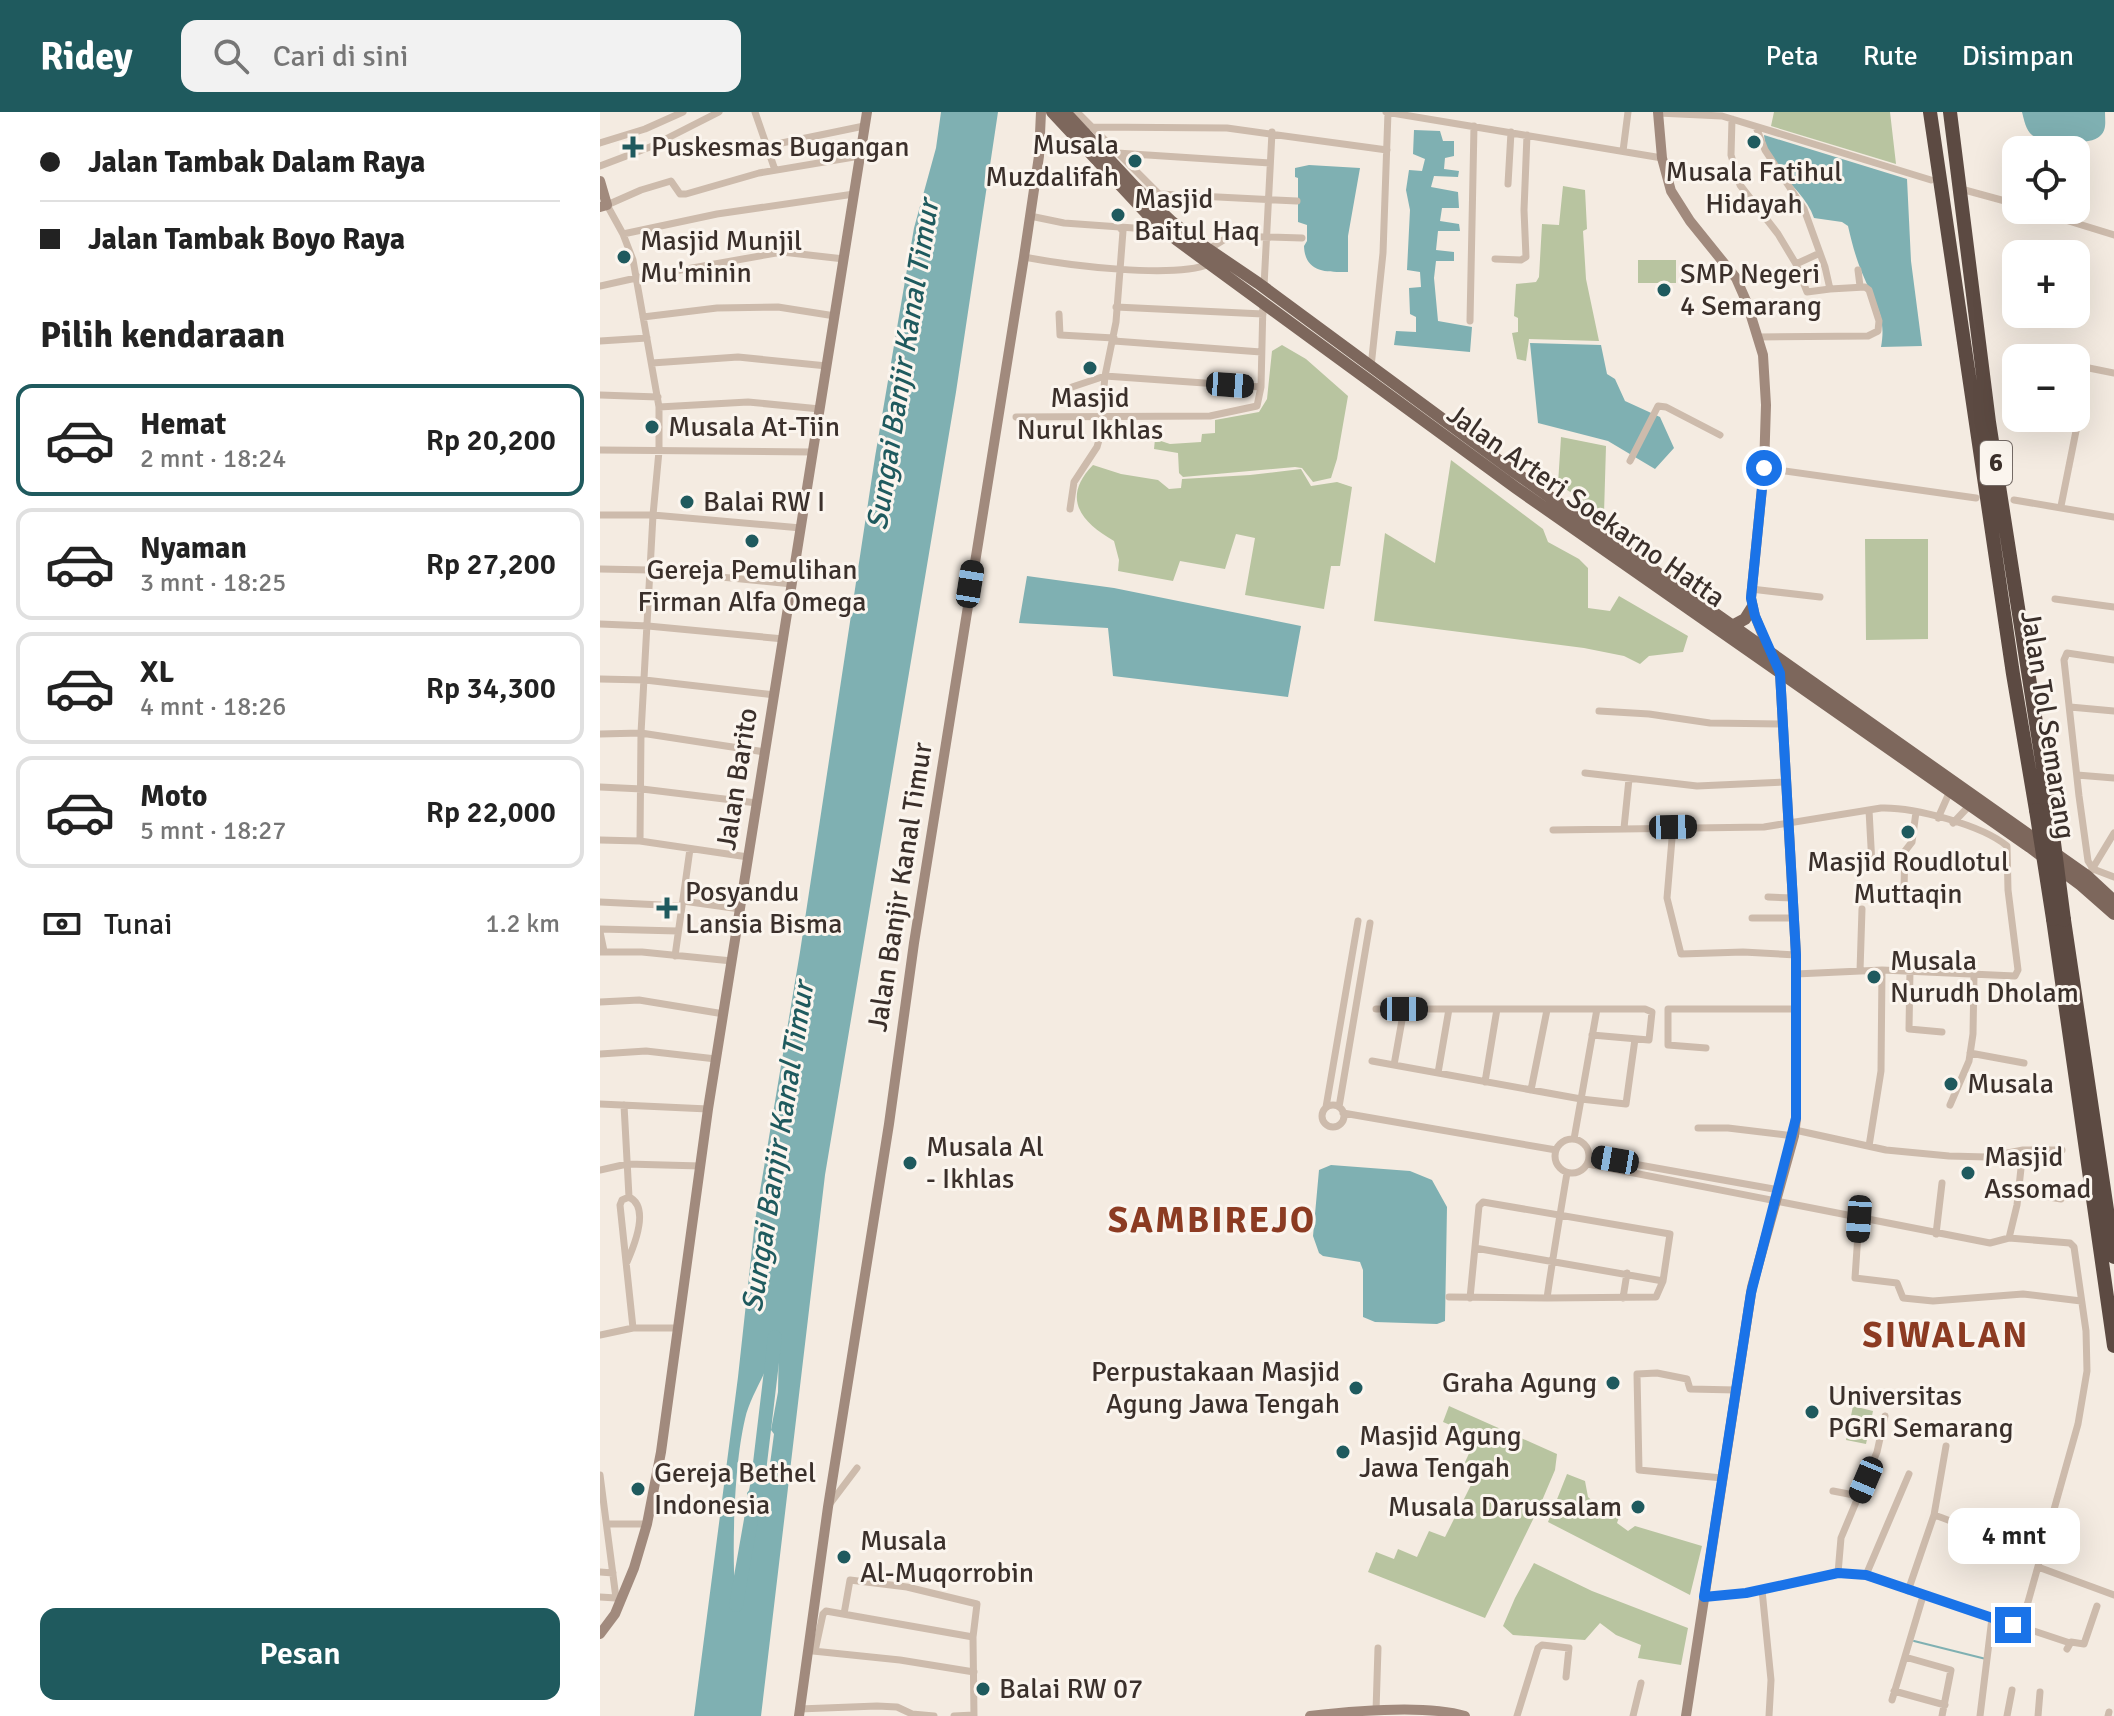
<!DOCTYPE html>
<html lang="id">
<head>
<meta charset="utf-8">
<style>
	body { margin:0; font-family:Signika,sans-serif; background:#f2f2f2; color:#222; height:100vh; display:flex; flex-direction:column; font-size:30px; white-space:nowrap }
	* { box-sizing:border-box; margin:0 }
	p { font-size:26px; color:#767676 }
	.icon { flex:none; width:44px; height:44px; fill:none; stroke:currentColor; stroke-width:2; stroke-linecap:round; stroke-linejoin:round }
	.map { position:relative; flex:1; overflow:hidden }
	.sheet { display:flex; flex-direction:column; background:#fff; width:600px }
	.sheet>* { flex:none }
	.guide { display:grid; align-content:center; height:176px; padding:0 40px; background:#fff }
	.controls { position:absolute; left:1402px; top:24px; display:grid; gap:16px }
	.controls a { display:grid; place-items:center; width:88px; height:88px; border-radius:16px; background:#fff; box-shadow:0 8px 32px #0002; font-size:40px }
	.end { position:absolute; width:36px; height:36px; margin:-18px; border:10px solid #1a73e8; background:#fff; box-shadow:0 0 0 4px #fff }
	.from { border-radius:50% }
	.bubble { position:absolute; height:56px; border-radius:16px; background:#fff; box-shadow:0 8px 32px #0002; font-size:26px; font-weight:600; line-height:56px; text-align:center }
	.car { position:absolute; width:24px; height:48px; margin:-24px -12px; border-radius:10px; box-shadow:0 0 6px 2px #0007; background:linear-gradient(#222 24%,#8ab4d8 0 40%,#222 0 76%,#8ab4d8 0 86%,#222 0) }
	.guide b { display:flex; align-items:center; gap:28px; height:76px; font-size:30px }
	.guide b+b { border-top:2px solid #e0e0e0 }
	.guide i { width:20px; height:20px; background:#222 }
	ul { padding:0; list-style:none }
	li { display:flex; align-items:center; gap:24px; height:112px; margin:0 16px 12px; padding:0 24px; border:4px solid #e0e0e0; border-radius:16px }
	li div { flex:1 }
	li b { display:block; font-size:30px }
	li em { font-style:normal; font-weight:600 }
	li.active { border-color:#1f5a5e }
	li>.icon { width:72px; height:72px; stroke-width:1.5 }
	h2 { padding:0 40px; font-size:36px; line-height:96px }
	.pay { display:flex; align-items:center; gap:20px; height:88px; padding:0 40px; font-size:30px }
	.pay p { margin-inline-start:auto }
	.primary-button { display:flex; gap:16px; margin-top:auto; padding:16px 40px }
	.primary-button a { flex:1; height:92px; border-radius:16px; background:#1f5a5e; color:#fff; font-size:32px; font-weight:600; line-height:92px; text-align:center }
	header { display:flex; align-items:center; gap:48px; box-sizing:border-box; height:112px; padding:0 40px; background:#1f5a5e; color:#fff }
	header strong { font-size:38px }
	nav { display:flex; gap:44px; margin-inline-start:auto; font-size:28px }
	.search { width:560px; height:72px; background:#f2f2f2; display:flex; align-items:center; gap:20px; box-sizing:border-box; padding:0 28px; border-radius:16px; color:#767676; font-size:30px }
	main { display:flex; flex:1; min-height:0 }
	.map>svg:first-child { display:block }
	.green { fill:#b8c4a0 }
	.water { fill:#7fb0b2; fill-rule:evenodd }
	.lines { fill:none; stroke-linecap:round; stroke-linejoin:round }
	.stream { stroke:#7fb0b2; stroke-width:2 }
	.river { stroke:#7fb0b2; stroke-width:14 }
	.street { stroke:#cdbbac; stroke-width:7 }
	.secondary { stroke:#a18a7d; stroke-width:10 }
	.primary { stroke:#7d675c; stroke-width:12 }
	.highway { stroke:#5c4a42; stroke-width:14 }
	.highway-bridge { stroke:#5c4a42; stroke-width:14 }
	.route { stroke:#1a73e8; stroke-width:10 }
	.poi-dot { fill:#1f5a5e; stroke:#fbf5ee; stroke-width:3 }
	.labels { text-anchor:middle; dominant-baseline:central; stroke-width:6; stroke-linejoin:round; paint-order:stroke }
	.shield { fill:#fbf5ee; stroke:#756b66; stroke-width:2 }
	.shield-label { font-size:26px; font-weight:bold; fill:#3b302b }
	.poi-label { font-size:28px; fill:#3b302b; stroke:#fbf5ee; text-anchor:start }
	.street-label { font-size:28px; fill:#3b302b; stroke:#fbf5ee }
	.water-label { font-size:30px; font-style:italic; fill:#1f5a5e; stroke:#fbf5ee }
	.district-label { font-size:36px; font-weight:bold; letter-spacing:2px; fill:#8c3b22; stroke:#fbf5ee }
</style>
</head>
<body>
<header>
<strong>Ridey</strong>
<div class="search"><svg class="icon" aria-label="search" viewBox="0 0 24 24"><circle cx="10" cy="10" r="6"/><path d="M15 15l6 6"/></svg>Cari di sini</div>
<nav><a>Peta</a><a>Rute</a><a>Disimpan</a></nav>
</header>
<main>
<section class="sheet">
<div class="guide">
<b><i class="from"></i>Jalan Tambak Dalam Raya</b>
<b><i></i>Jalan Tambak Boyo Raya</b>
</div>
<h2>Pilih kendaraan</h2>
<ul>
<li class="active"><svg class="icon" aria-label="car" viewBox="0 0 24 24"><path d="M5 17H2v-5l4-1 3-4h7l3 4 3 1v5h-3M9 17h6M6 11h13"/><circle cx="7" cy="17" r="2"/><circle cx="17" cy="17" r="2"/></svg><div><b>Hemat</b><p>2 mnt · 18:24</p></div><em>Rp 20,200</em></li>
<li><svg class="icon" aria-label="car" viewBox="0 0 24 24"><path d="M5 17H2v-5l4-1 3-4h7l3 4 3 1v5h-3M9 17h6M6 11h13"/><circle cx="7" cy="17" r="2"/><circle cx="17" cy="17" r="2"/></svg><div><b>Nyaman</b><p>3 mnt · 18:25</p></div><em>Rp 27,200</em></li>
<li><svg class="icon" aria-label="car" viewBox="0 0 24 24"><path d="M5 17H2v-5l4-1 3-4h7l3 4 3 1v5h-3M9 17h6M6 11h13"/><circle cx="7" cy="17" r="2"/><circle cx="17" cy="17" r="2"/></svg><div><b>XL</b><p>4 mnt · 18:26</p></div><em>Rp 34,300</em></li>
<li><svg class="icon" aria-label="car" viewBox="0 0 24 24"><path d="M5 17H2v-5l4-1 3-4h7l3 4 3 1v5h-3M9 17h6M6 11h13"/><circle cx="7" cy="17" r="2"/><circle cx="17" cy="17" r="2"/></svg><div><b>Moto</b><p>5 mnt · 18:27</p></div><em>Rp 22,000</em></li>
</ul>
<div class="pay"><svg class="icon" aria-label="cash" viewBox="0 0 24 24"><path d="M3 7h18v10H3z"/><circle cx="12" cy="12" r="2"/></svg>Tunai<p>1.2 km</p></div>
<div class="primary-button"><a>Pesan</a></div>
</section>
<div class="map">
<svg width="1514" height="1604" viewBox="0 0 1514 1604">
	<rect width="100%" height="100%" fill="#f4ebe1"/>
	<!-- green -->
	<path class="green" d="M1174,0H1290L1296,52L1171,14Z
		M963,74L985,78L987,117L983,119L986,167L999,229L929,227L926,249L917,247L912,221L918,220V206L914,204L916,172L936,170L939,165L942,112L959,113Z
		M1038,148H1076V171H1038Z
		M682,233L706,247L748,284L737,347L731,366L713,370L702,356L695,355L583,365L579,361L578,341L554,337L555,327L570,332L601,330L602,322L615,321V308L659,300L667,287L672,239Z
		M961,325L1006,334L1004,402L958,372Z
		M851,348L943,417L948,430L979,447L988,456V496L1010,499L1019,484L1088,524L1083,540L1049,544L1040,552L1024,544L984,536L774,509L785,421L835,451Z
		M493,353L521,362L558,368L569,377L581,376L582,367L650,363L701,357L711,374L737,370L752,375L740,454H731L724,497L645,483L655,426L636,422L625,457L580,449L573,469L518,459L519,448L514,429C481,410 461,386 493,353Z
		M1265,427H1328V527L1266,528Z
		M849,1294L957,1342L955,1358L941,1391L885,1506L768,1460L776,1440L794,1447L798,1437L817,1445L829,1419L845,1425L874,1367L860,1361L872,1335L851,1325L855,1315L843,1310Z
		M1253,1294L1273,1299L1266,1332L1246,1328Z
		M967,1362L985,1369L988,1385L1001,1397L1019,1405L1017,1411L1028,1419L1035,1414L1102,1434L1090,1483L948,1410Z
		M934,1451L992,1479L1088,1516L1081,1553L1038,1546L1041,1533L1016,1523L1000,1511L985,1528L913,1523L903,1514L915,1486Z"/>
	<!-- water -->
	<path class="water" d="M341,0H398L356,280L225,1063L161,1604H94L138,1265L155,1109L200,840L275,345L314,116L336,36ZM175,1226L179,1229L178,1280L171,1318L174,1322L170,1352L147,1381L152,1420L151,1427L143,1441L142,1474L135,1482C132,1434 134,1354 145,1307C151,1280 172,1256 175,1226Z
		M1422,0H1505C1505,9 1507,18 1500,24C1491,34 1442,32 1432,23C1426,18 1424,8 1422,0Z
		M814,18L840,19L843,29H854V44L845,46L844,57L859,59L858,65L834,64L831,75L858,80L859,96H842L840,109L859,112L860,119H838L836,138L854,140V149H836L834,166L838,209L872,215L870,240L794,233L796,219L816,220V205L810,202L809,176L821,175L820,160L807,158L810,98L806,78L809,58L822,59L825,47L813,42Z
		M1164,23L1307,67L1311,149L1322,234L1281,235C1287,203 1274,190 1263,163C1256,147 1252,131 1248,114L1242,110L1214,106C1204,75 1167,60 1164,23Z
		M709,53L760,56L748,124V160C726,160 705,161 704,134L707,129V113L698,110V66L695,65V56Z
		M930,231L1001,233L1007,262L1015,267L1025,289L1060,305L1074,336L1055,357L1008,329L938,311Z
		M427,464L514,476L701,514L688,585L513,564L508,516L419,511Z
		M731,1053L810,1059L832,1068L847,1095L845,1209L837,1212L775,1210L763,1205V1158L760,1150L723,1144L719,1141L713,1124L719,1058Z"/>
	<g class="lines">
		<!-- stream -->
		<path class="stream" d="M1314,1529L1386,1547"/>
		<!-- river -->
		<path class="river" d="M136,1493L158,1368L175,1225"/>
		<!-- street -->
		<path class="street" d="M155,0L175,58
			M477,0L559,82L697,89
			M786,0L1062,46
			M1058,1L1122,4L1331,68
			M1132,7L1131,43L1140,73L1178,122L1196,152
			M491,15L627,16L787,38
			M1156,15L1165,38L1204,97L1225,155L1230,177L1265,175L1269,178L1279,209L1278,219L1268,224L1158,225
			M0,31L45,17L83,0
			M167,34L264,14
			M1023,39L1028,0
			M517,41L670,51
			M0,54L50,35L119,0
			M908,72L911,20
			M1361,77L1416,92
			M1433,98L1514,123
			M430,104L464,111L562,118
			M23,122L117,102L254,82
			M609,137L630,124L702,126
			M1220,141L1196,152L1207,180L1230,177
			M424,145C466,153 572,167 610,152
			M895,147L921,148L926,145L924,98L927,23
			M1258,158L1260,174
			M0,174L36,166L182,140L244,147
			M664,174L672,20
			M516,195L663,202
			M459,202L460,223L514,226
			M43,205L117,196L178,195L235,204
			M870,209L874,14
			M0,229L47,226
			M514,229L661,240
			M52,251L138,245L227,254
			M771,255L783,141L788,0
			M472,275L505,264L661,275
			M0,283L58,285
			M59,295L148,290L220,297
			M416,305L610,304L657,294L661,275L663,190
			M0,338L213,340
			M1030,349L1058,294L1066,295L1120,323
			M1164,356L1376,386
			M1414,388L1514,405
			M1461,394L1479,304L1482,257L1484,255L1514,261
			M470,397L474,370L497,335L499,328L505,264L516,210L523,119L520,116
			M0,403H53L201,416
			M0,457L50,458L192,472
			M1151,477L1220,485
			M1455,487L1514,495
			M0,512L48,514L184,527
			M0,567L45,568L175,583
			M1470,595L1514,599
			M999,599L1049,602L1110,611L1183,612
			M0,622L41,621L165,640
			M985,661L1097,674L1186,670
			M1477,663L1514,666
			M0,675L42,677L157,691
			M1269,698L1272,753
			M1338,706L1350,679
			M1353,711L1370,693
			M1073,715L1067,786L1081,842L1143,840L1196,843
			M1024,716L1029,667
			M953,718L1164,715L1281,696C1314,695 1382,713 1407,734L1408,778L1418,858L1415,864L1282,858L1196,862
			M0,728L40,729L148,745
			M40,729L41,621L53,403L59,339V295L33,148L23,122L7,93L41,78L71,69L80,82H86L159,61L260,44
			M1493,757L1488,749L1479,684L1464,548L1467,541L1514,548
			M1493,757L1514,765
			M1491,759L1514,721
			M1304,776L1305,739L1312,730L1316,700
			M1168,785L1194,786
			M83,789L140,797
			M0,790L82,794
			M1152,806H1195
			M0,817L78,819
			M0,820L4,839
			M0,840H42L132,849
			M75,844L90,737
			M1310,858L1309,917L1342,920
			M1260,859L1262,797
			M0,890L39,888L124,902
			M776,897H1045L1052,900L1049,928L992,923
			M1106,936L1068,933V897H1196
			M1370,941L1424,951
			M0,942L46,939L116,947
			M772,949L981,987L1026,992L1035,927
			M794,953L804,897
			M838,961L849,897
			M885,970L897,897
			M931,978L947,898
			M0,992L108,997
			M24,993L29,1085L22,1088L20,1093L33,1216
			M1350,993L1369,949L1373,922L1374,863
			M722 1004a11 11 0 1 1 22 0a11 11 0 1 1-22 0Z
			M726,995L758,809
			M739,995L770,811
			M743,1001L956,1038
			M1098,1016H1128L1194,1024
			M1195,1018L1286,1038L1349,1044L1387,1045L1423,1038H1462
			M955 1044a17 17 0 1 1 34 0a17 17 0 1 1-34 0Z
			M974,1027L997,897
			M1269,1034L1281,959L1282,858
			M989,1044L1179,1078
			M988,1052L1390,1131L1409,1126L1470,1131L1474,1135L1486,1219L1487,1259L1478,1312L1428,1490L1419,1515
			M0,1058L27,1052L101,1054
			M1419,1080L1461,1087
			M1259,1107L1255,1166L1297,1171L1303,1186L1333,1189L1423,1182L1481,1189
			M1336,1122L1342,1071
			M1409,1126L1417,1093L1423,1038
			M875,1136L1063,1169
			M27,1150C35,1132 50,1095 29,1085
			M849,1185L947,1186
			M870,1186L879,1094L883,1090L1070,1122L1063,1169L1056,1185L947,1186C953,1144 960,1103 967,1061
			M1023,1186L1027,1161
			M0,1223L33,1216H78
			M0,1363L16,1486L21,1489
			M1122,1366L1039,1358L1037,1262L1057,1261L1087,1267L1090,1277L1136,1278
			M1233,1379L1259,1384
			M229,1393L257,1356
			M1334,1403C1373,1415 1402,1438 1440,1449
			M7,1412H47
			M1438,1455L1514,1483
			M0,1460L13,1461
			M1238,1461L1241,1426L1277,1340L1285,1304
			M1266,1463L1309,1362
			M1162,1478L1171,1568L1169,1604
			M1308,1479L1334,1403L1346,1334
			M0,1485L16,1486
			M1104,1485L1146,1481L1238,1461L1266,1463L1470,1531
			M244,1502L250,1468L307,1475L377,1492L373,1525L374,1604
			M1467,1537L1471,1530L1484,1532L1497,1494
			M213,1539L300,1548L374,1560
			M215,1539L223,1502L226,1499L373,1525
			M1305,1545L1351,1558L1342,1604
			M1294,1579L1345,1593
			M1292,1588L1323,1484
			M199,1597L277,1594L297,1595L312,1602L334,1604
			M776,1599L778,1536
			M354,1604L374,1603
			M917,1604L938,1536L942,1533L969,1536L966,1565
			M1033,1604L1041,1571
			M1380,1604L1392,1506
			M1407,1604L1412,1578
			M1438,1604L1440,1580
			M1508,1604L1509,1600"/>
		<!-- secondary -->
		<path class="secondary" d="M1058,0L1062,46L1071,79L1090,109L1136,166L1147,191L1163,243L1166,293L1164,356L1151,486L1155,504L1170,542
			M0,69L7,93L0,95
			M0,1522L15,1502L34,1456L47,1412L61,1340L108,997L267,0
			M199,1604L228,1395L289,1012L314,831L424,145L439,44L441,0
			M710,1604C752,1599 825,1592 865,1604
			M1086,1604L1152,1175L1194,1024L1196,1006V843L1180,561L1178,556"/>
		<!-- primary -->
		<path class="primary" d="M452,0L548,103L577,128L916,376L1430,735L1481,773L1514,802
			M465,0L534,74L572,110L599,131L658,171L913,359L1487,764L1514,789
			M1132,514L1145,507L1152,496"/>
		<!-- highway -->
		<path class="highway" d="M1330,0L1413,562L1436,698
			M1350,0L1389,310L1450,700
			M1453,807L1514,1234
			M1464,808L1514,1145"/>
		<!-- highway-bridge -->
		<path class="highway-bridge" d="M1436,698L1453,807
			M1450,700L1464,808"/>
	</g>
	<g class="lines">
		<!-- route -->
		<path class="route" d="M1164,356L1151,486L1155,504L1180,561L1196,843V1006L1151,1181L1104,1485L1146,1481L1238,1461L1266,1463L1413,1513"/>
	</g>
	<!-- markers -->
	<g class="poi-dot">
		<circle cx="1154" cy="30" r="8"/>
		<path d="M29 23h8v8h8v8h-8v8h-8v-8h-8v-8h8z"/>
		<circle cx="535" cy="49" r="8"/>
		<circle cx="518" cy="103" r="8"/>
		<circle cx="24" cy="145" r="8"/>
		<circle cx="1064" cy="178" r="8"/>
		<circle cx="490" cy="256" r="8"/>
		<circle cx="52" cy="315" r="8"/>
		<circle cx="87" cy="390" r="8"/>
		<circle cx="152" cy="429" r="8"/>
		<circle cx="1308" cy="720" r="8"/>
		<path d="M63 784h8v8h8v8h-8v8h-8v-8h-8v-8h8z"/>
		<circle cx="1274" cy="865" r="8"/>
		<circle cx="1351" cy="972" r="8"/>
		<circle cx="310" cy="1051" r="8"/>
		<circle cx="1368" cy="1061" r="8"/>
		<circle cx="1013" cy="1271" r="8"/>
		<circle cx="756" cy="1276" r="8"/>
		<circle cx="1212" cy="1300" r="8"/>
		<circle cx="743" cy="1340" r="8"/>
		<circle cx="38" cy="1377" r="8"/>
		<circle cx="1038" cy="1395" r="8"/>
		<circle cx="244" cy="1445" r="8"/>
		<circle cx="383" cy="1577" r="8"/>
	</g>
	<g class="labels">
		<!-- shield labels -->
		<rect class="shield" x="1380" y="329" width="32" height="44" rx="6"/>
		<g class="shield-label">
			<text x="1396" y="351">6</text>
		</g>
		<!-- poi labels -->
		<g class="poi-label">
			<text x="519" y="33" text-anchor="end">Musala<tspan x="519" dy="32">Muzdalifah</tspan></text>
			<text x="51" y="35">Puskesmas Bugangan</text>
			<text x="1154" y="60" text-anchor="middle">Musala Fatihul<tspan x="1154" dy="32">Hidayah</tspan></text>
			<text x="534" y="87">Masjid<tspan x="534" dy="32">Baitul Haq</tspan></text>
			<text x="40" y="129">Masjid Munjil<tspan x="40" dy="32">Mu'minin</tspan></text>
			<text x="1080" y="162">SMP Negeri<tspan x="1080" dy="32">4 Semarang</tspan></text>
			<text x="490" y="286" text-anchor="middle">Masjid<tspan x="490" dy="32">Nurul Ikhlas</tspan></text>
			<text x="68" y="315">Musala At-Tiin</text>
			<text x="103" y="390">Balai RW I</text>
			<text x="152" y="458" text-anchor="middle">Gereja Pemulihan<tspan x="152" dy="32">Firman Alfa Omega</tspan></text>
			<text x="1308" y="750" text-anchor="middle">Masjid Roudlotul<tspan x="1308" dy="32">Muttaqin</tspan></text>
			<text x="85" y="780">Posyandu<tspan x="85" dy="32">Lansia Bisma</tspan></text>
			<text x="1290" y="849">Musala<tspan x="1290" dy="32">Nurudh Dholam</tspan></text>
			<text x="1367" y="972">Musala</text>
			<text x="326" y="1035">Musala Al<tspan x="326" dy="32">- Ikhlas</tspan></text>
			<text x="1384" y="1045">Masjid<tspan x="1384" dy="32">Assomad</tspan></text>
			<text x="740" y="1260" text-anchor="end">Perpustakaan Masjid<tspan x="740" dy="32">Agung Jawa Tengah</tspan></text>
			<text x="997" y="1271" text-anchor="end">Graha Agung</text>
			<text x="1228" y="1284">Universitas<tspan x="1228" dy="32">PGRI Semarang</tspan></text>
			<text x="759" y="1324">Masjid Agung<tspan x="759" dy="32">Jawa Tengah</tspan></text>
			<text x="54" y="1361">Gereja Bethel<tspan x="54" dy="32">Indonesia</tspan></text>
			<text x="1022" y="1395" text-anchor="end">Musala Darussalam</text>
			<text x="260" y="1429">Musala<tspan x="260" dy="32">Al-Muqorrobin</tspan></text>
			<text x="399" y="1577">Balai RW 07</text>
		</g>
		<!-- street labels -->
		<g class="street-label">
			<text transform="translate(986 394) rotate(35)">Jalan Arteri Soekarno Hatta</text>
			<text transform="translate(1448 613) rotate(81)">Jalan Tol Semarang</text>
			<text transform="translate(137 667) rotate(-81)">Jalan Barito</text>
			<text transform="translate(300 775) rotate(-81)">Jalan Banjir Kanal Timur</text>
		</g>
		<!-- water labels -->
		<g class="water-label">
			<text transform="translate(303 253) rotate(-81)">Sungai Banjir Kanal Timur</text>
			<text transform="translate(178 1035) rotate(-81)">Sungai Banjir Kanal Timur</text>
		</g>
		<!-- district labels -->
		<g class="district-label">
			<text x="612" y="1108">SAMBIREJO</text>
			<text x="1346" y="1223">SIWALAN</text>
		</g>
	</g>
</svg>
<div class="controls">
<a><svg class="icon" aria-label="locate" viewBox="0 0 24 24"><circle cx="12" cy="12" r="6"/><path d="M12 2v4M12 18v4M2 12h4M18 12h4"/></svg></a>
<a>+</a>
<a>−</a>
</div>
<i class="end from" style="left:1164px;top:356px"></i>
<i class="end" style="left:1413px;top:1513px"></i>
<div class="bubble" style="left:1348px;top:1396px;width:132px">4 mnt</div>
<i class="car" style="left:630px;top:273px;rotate:94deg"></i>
<i class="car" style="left:370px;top:472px;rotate:9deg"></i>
<i class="car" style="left:1073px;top:715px;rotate:89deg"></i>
<i class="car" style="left:804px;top:897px;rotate:90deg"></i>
<i class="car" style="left:1015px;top:1048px;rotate:280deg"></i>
<i class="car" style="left:1259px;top:1107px;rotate:184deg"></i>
<i class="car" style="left:1266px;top:1368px;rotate:203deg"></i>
</div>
</main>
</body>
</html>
